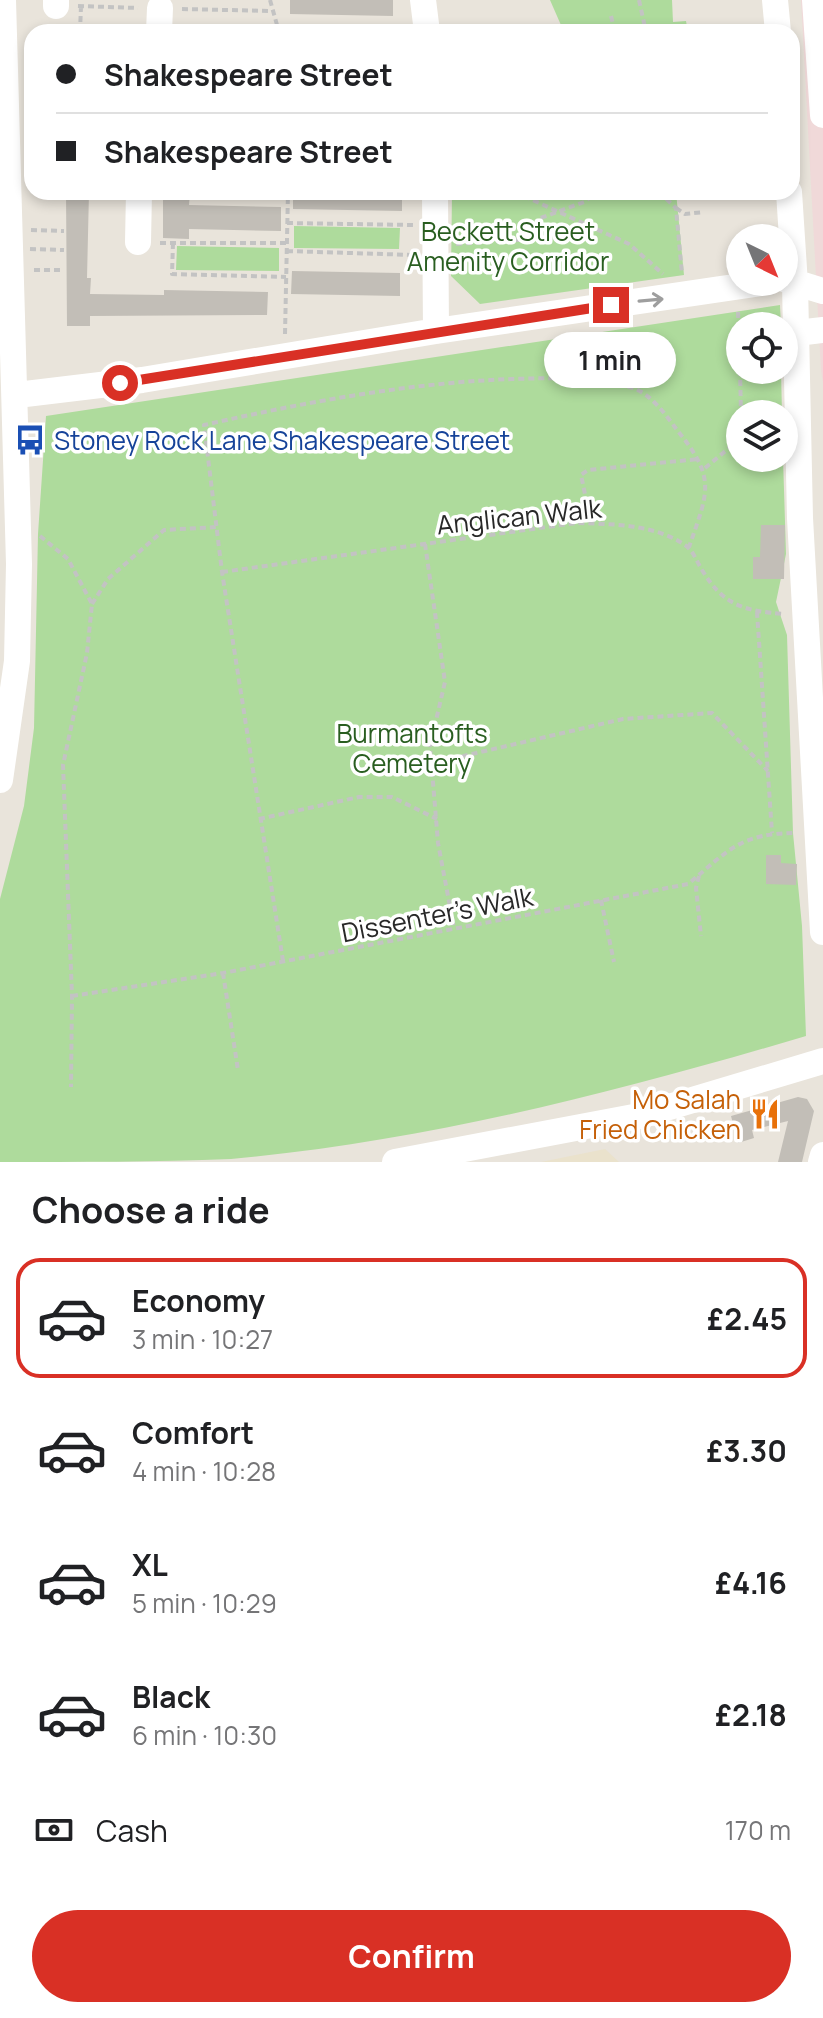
<!DOCTYPE html>
<html lang="en">
<head>
<meta charset="utf-8">
<style>
	body { margin:0; font-family:Manrope,sans-serif; background:#f6f6f6; color:#202124; height:100vh; display:flex; flex-direction:column; font-size:30px; white-space:nowrap }
	* { box-sizing:border-box; margin:0 }
	p { font-size:26px; color:#757577 }
	.icon { flex:none; width:44px; height:44px; fill:none; stroke:currentColor; stroke-width:2; stroke-linecap:round; stroke-linejoin:round }
	.map { position:relative; height:1162px; overflow:hidden }
	.drawer { display:flex; flex-direction:column; background:#fff; flex:1 }
	.drawer>* { flex:none }
	.top-card { position:absolute; left:24px; top:24px; width:776px; height:176px; border-radius:24px; box-shadow:0 4px 12px #0003; display:grid; align-content:center; height:176px; padding:0 32px; background:#fff }
	.needle { width:52px; rotate:137deg }
	.controls { position:absolute; left:726px; top:224px; display:grid; gap:16px }
	.controls a { display:grid; place-items:center; width:72px; height:72px; border-radius:50%; background:#fff; box-shadow:0 4px 12px #0003; font-size:40px }
	.end { position:absolute; width:36px; height:36px; margin:-18px; border:10px solid #d93025; background:#fff; box-shadow:0 0 0 4px #fff }
	.from { border-radius:50% }
	.bubble { position:absolute; height:56px; border-radius:28px; background:#fff; box-shadow:0 4px 12px #0003; font-size:26px; font-weight:700; line-height:56px; text-align:center }
	.top-card b { display:flex; align-items:center; gap:28px; height:76px; font-size:30px }
	.top-card b+b { border-top:2px solid #e0e0e0 }
	.top-card i { width:20px; height:20px; background:#202124 }
	ul { padding:0; list-style:none }
	li { display:flex; align-items:center; gap:24px; height:120px; margin:0 16px 12px; padding:0 16px; border:4px solid transparent; border-radius:24px }
	li div { flex:1 }
	li b { display:block; font-size:30px }
	li em { font-style:normal; font-weight:700 }
	li.on { border-color:#d93025 }
	li>.icon { width:72px; height:72px; stroke-width:1.5 }
	h2 { padding:0 32px; font-size:36px; line-height:96px }
	.pay { display:flex; align-items:center; gap:20px; height:88px; padding:0 32px; font-size:30px }
	.pay p { margin-inline-start:auto }
	.button { display:flex; gap:16px; margin-top:auto; padding:16px 32px }
	.button a { flex:1; height:92px; border-radius:48px; background:#d93025; color:#fff; font-size:32px; font-weight:700; line-height:92px; text-align:center }
	.map>svg:first-child { display:block }
	.education { fill:#eae2cc }
	.medical { fill:#f0d9d9 }
	.green { fill:#aedb9c }
	.building { fill:#c2beb7 }
	.lines { fill:none; stroke-linecap:round; stroke-linejoin:round }
	.path { stroke:#c3c3c3; stroke-width:4; stroke-dasharray:6 4; stroke-linecap:butt }
	.minor { stroke:#fff; stroke-width:26 }
	.oneway { stroke:#9e9e9e }
	.route { stroke:#d93025; stroke-width:10 }
	.labels { text-anchor:middle; dominant-baseline:central; stroke-width:7; stroke-linejoin:round; paint-order:stroke }
	.park-label { font-size:26px; fill:#295e20; stroke:#fff }
	.transit-label { font-size:26px; fill:#164399; stroke:#fff; text-anchor:start }
	.street-label { font-size:26px; fill:#282828; stroke:#fff }
	.food-label { font-size:26px; fill:#c56008; stroke:#fff; text-anchor:end }
</style>
</head>
<body>
<div class="map">
<svg width="823" height="1162" viewBox="0 0 823 1162">
	<rect width="100%" height="100%" fill="#e9e4db"/>
	<!-- education -->
	<path class="education" d="M605,1149L619,1162H541Z"/>
	<!-- medical -->
	<path class="medical" d="M801,0H823V383L821,370Z"/>
	<!-- green -->
	<path class="green" d="M550,0H672L673,22L686,21L688,32H564Z
		M452,192H676L684,275L480,304L451,276Z
		M294,226L400,228L399,249L294,248Z
		M177,246L279,248V271L176,270Z
		M780,305L781,326H740V370H781L782,414H740V458H783L786,554L776,602L787,635L793,833L802,926L806,1036C617,1092 428,1141 231,1159C155,1162 77,1162 0,1162V899L24,806L34,728L38,534L46,416Z"/>
	<!-- building -->
	<path class="building" d="M290,0H393V16L290,14Z
		M176,28L212,29V32H176Z
		M66,192H89L87,278H91L90,294L164,295V290L268,292L267,315L90,316V326H67Z
		M163,192H190L189,205L281,207V231L189,229V239L163,238Z
		M293,192H402V211L293,209Z
		M292,271L400,273V296L291,294Z
		M761,525H785L784,579H753V557H760Z
		M766,855H781V863L797,864L796,885L766,884Z
		M798,1097L807,1099L814,1111L802,1162H778L788,1121L752,1130L754,1138L738,1143L731,1116Z"/>
	<g class="lines">
		<!-- path -->
		<path class="path" d="M270,0L279,32
			M639,0L646,32
			M78,6L138,8
			M182,9L272,11
			M611,16L615,32
			M80,32L81,6
			M515,192L629,244L663,274
			M659,192L676,208L682,274
			M676,208L685,214L704,212
			M287,223L414,225
			M31,230L64,231
			M160,243H287
			M173,243L172,274L286,277
			M456,244L532,239L538,219L584,202L597,192
			M30,249L64,250
			M287,251L414,255
			M34,270H64
			M738,312L740,359
			M285,334L288,192
			M740,370L741,414
			M705,468L740,439
			M591,523L581,475L588,470L699,459
			M40,536L68,559L92,604L87,653L63,765L72,996L71,1087
			M425,544L445,682L430,746L438,843L454,928
			M222,572L576,523C612,524 654,524 685,545C693,550 697,562 702,570C724,606 744,611 785,614
			M92,604L108,579L164,530L217,527
			M757,612L772,833
			M432,758H455L623,719L712,713L768,771
			M259,819L359,797H392L437,819
			M699,876L696,888L701,936
			M601,900L614,962
			M283,961L222,572L204,425C306,402 408,383 512,379C553,378 593,376 633,388C651,394 666,415 677,430C716,478 709,490 689,547
			M223,973L238,1070
			M72,996L223,973L688,884C728,851 740,833 796,833"/>
		<!-- minor -->
		<path class="minor" d="M423,0L427,32
			M775,0L778,32
			M815,0L823,115
			M56,6V0
			M159,32L160,8
			M435,192L436,331
			M789,192L795,284L800,518L823,932
			M138,242L139,192
			M784,279L823,291
			M797,333L823,330
			M17,395L142,380L436,331L768,282
			M0,780L17,661L19,564L3,0
			M395,1162L639,1116L823,1061
			M821,1162L823,1155"/>
	</g>
	<!-- one-way arrows -->
	<defs><path id="oneway-shaft" d="M-6 0H5M1.5-3L5.5 0L1.5 3" fill="none" stroke-width="1.6" stroke-linecap="round" stroke-linejoin="round" transform="scale(2)"/></defs>
	<use class="oneway" href="#oneway-shaft" transform="translate(651 300) rotate(-5)"/>
	<g class="lines">
		<!-- route -->
		<path class="route" d="M120,383L611,305"/>
	</g>
	<!-- icons -->
	<defs>
		<g id="bus-bare" transform="scale(2.4)"><path d="M-5-6H5V4H4V6H2V4H-2V6H-4V4H-5ZM-3.5-4V0h7V-4ZM-3.5 1.2v1.5H-2V1.2ZM2 1.2v1.5H3.5V1.2Z" fill="#1a4fb4" stroke="#fff" stroke-width="2.5" paint-order="stroke"/></g>
		<g id="restaurant-bare" transform="scale(2.4)"><path d="M-5-6h1v4h1v-4h1v4h1v-4h1v5L-1.5 .5V6h-2V.5L-5-1ZM5-6V6H3V1.5H1.5Q1.5-4 5-6Z" fill="#e8710a" stroke="#fff" stroke-width="2.5" paint-order="stroke"/></g>
	</defs>
	<g fill-rule="evenodd">
		<use href="#bus-bare" x="30" y="440"/>
		<use href="#restaurant-bare" x="765" y="1114"/>
	</g>
	<g class="labels">
		<!-- park labels -->
		<g class="park-label">
			<text x="508" y="231">Beckett Street<tspan x="508" dy="30">Amenity Corridor</tspan></text>
			<text x="412" y="733">Burmantofts<tspan x="412" dy="30">Cemetery</tspan></text>
		</g>
		<!-- transit labels -->
		<g class="transit-label">
			<text x="54" y="440">Stoney Rock Lane Shakespeare Street</text>
		</g>
		<!-- street labels -->
		<g class="street-label">
			<text transform="translate(519 516) rotate(-6)">Anglican Walk</text>
			<text transform="translate(437 914) rotate(-11)">Dissenter's Walk</text>
		</g>
		<!-- food labels -->
		<g class="food-label">
			<text x="741" y="1099">Mo Salah<tspan x="741" dy="30">Fried Chicken</tspan></text>
		</g>
	</g>
</svg>
<div class="controls">
<a><svg class="needle" viewBox="-14 -14 28 28"><path d="M0-13l5 13h-10z" fill="#e53935"/><path d="M0 13l5-13h-10z" fill="#757577"/></svg></a>
<a><svg class="icon" aria-label="locate" viewBox="0 0 24 24"><circle cx="12" cy="12" r="6"/><path d="M12 2v4M12 18v4M2 12h4M18 12h4"/></svg></a>
<a><svg class="icon" aria-label="layers" viewBox="0 0 24 24"><path d="M12 4l9 5-9 5-9-5zM3 14l9 5 9-5"/></svg></a>
</div>
<i class="end from" style="left:120px;top:383px"></i>
<i class="end" style="left:611px;top:305px"></i>
<div class="bubble" style="left:544px;top:332px;width:132px">1 min</div>
<div class="top-card">
<b><i class="from"></i>Shakespeare Street</b>
<b><i></i>Shakespeare Street</b>
</div>
</div>
<section class="drawer">
<h2>Choose a ride</h2>
<ul>
<li class="on"><svg class="icon" aria-label="car" viewBox="0 0 24 24"><path d="M5 17H2v-5l4-1 3-4h7l3 4 3 1v5h-3M9 17h6M6 11h13"/><circle cx="7" cy="17" r="2"/><circle cx="17" cy="17" r="2"/></svg><div><b>Economy</b><p>3 min · 10:27</p></div><em>£2.45</em></li>
<li><svg class="icon" aria-label="car" viewBox="0 0 24 24"><path d="M5 17H2v-5l4-1 3-4h7l3 4 3 1v5h-3M9 17h6M6 11h13"/><circle cx="7" cy="17" r="2"/><circle cx="17" cy="17" r="2"/></svg><div><b>Comfort</b><p>4 min · 10:28</p></div><em>£3.30</em></li>
<li><svg class="icon" aria-label="car" viewBox="0 0 24 24"><path d="M5 17H2v-5l4-1 3-4h7l3 4 3 1v5h-3M9 17h6M6 11h13"/><circle cx="7" cy="17" r="2"/><circle cx="17" cy="17" r="2"/></svg><div><b>XL</b><p>5 min · 10:29</p></div><em>£4.16</em></li>
<li><svg class="icon" aria-label="car" viewBox="0 0 24 24"><path d="M5 17H2v-5l4-1 3-4h7l3 4 3 1v5h-3M9 17h6M6 11h13"/><circle cx="7" cy="17" r="2"/><circle cx="17" cy="17" r="2"/></svg><div><b>Black</b><p>6 min · 10:30</p></div><em>£2.18</em></li>
</ul>
<div class="pay"><svg class="icon" aria-label="cash" viewBox="0 0 24 24"><path d="M3 7h18v10H3z"/><circle cx="12" cy="12" r="2"/></svg>Cash<p>170 m</p></div>
<div class="button"><a>Confirm</a></div>
</section>
</body>
</html>
